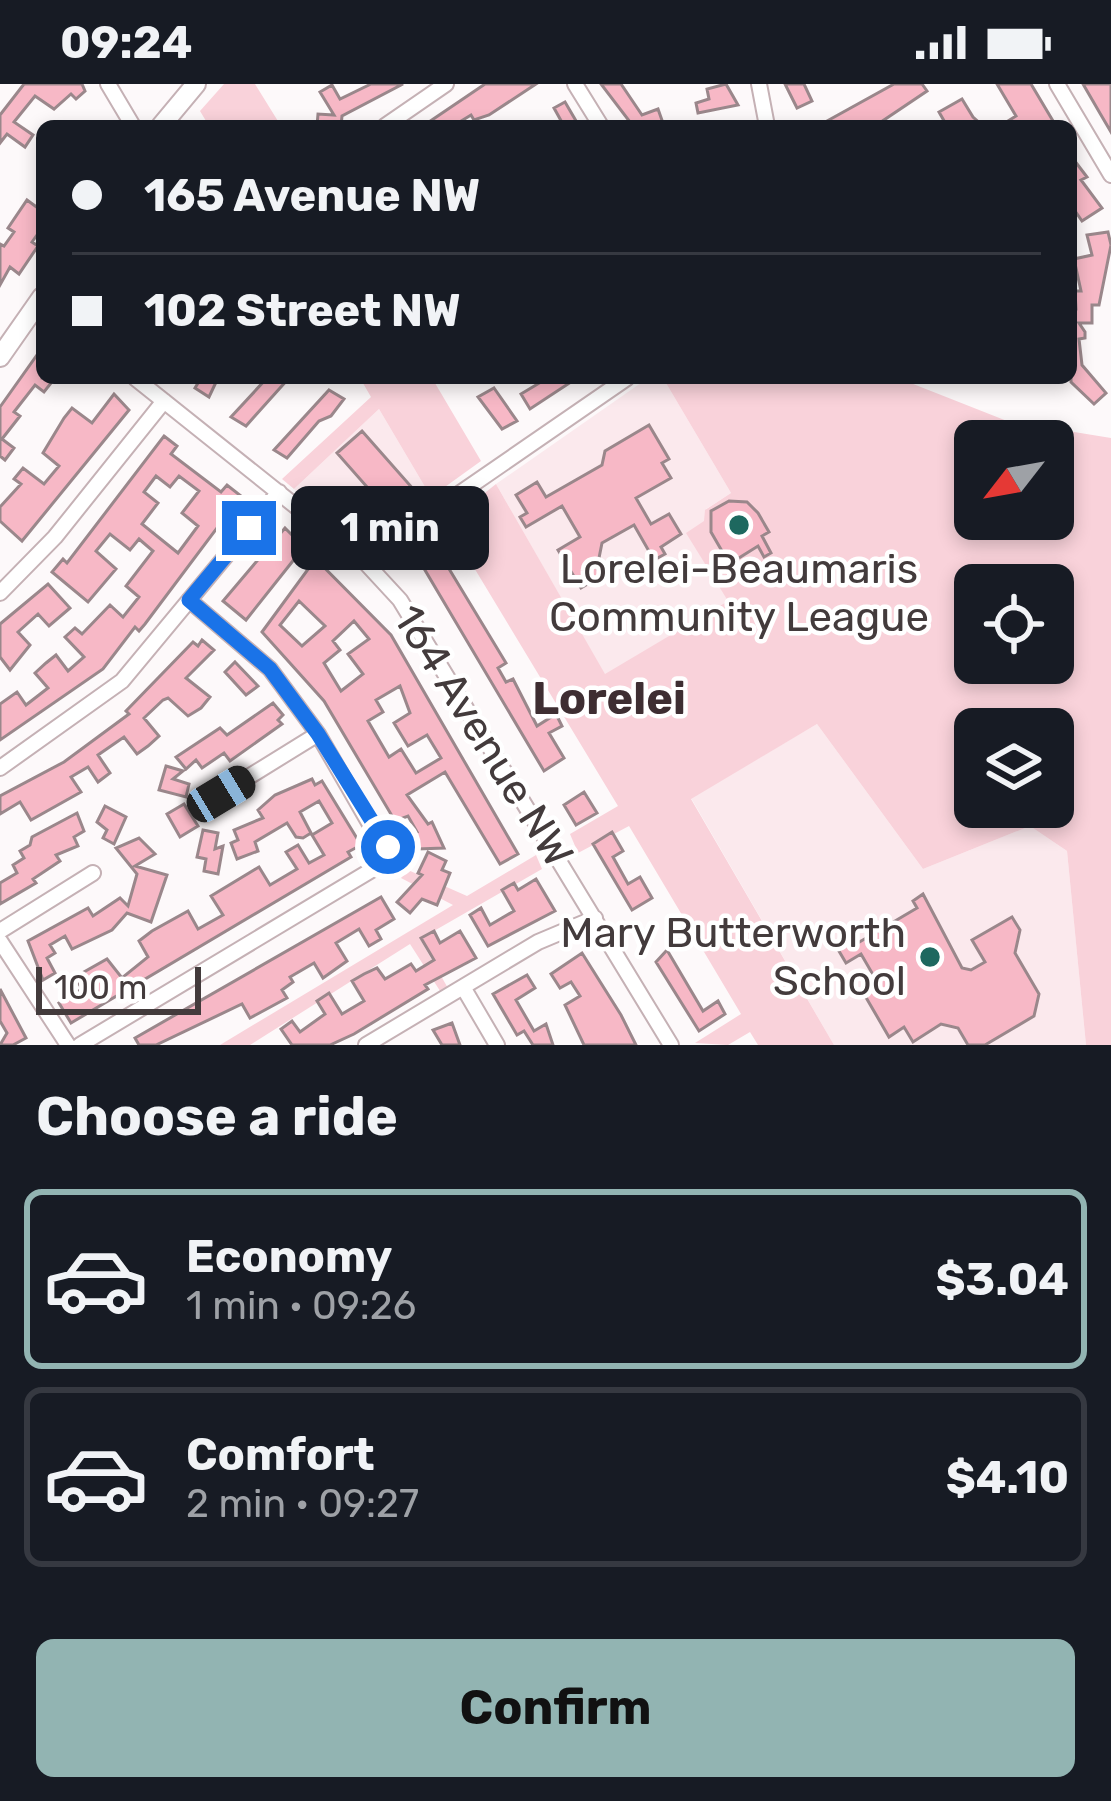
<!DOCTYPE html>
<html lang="en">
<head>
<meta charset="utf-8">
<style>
	body { margin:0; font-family:Rubik,sans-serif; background:#20242c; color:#f1f3f6; height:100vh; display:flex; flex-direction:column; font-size:45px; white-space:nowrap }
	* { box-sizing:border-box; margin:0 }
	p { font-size:39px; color:#9ea1a6 }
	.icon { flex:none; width:66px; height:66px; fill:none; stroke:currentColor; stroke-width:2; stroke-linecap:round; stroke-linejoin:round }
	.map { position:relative; height:961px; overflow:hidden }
	.side { display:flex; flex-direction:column; background:#171b24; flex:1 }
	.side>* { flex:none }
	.banner { position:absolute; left:36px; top:36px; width:1041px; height:264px; border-radius:18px; box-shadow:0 6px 18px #0003; display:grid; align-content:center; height:264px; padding:0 36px; background:#171b24 }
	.needle { width:78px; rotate:239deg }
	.fabs { position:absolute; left:954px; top:336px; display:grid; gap:24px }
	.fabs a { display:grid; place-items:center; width:120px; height:120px; border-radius:18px; background:#171b24; box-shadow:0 6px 18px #0003; font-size:60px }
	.scale { position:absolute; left:36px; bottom:30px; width:165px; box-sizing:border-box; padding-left:12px; border:6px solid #433b3c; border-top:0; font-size:33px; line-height:42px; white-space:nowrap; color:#433b3c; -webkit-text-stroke:9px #fff; paint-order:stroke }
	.end { position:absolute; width:54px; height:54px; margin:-27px; border:15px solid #1a73e8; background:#fff; box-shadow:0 0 0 6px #fff }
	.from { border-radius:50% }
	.bubble { position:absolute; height:84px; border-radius:18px; background:#171b24; box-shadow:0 6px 18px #0003; font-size:39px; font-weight:700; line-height:84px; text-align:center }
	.car { position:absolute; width:36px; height:72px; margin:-36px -18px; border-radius:15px; box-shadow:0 0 9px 3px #0007; background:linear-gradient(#222 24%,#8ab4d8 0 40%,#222 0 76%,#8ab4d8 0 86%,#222 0) }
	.banner b { display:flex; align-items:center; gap:42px; height:114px; font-size:45px }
	.banner b+b { border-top:3px solid #363941 }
	.banner i { width:30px; height:30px; background:#f1f3f6 }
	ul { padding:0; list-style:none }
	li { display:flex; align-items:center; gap:36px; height:180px; margin:0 24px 18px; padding:0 12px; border:6px solid #363941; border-radius:18px }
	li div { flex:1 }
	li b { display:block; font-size:45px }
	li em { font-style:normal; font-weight:700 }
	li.selected { border-color:#92b4b2 }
	li>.icon { width:108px; height:108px; stroke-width:1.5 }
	h2 { padding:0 36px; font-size:54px; line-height:144px }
	.primary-button { display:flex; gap:24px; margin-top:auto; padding:24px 36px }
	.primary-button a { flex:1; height:138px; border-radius:18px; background:#92b4b2; color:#111; font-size:48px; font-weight:700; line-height:138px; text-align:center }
	.status { display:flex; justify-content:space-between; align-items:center; height:84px; padding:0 60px; background:#171b24; direction:ltr }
	.status svg { height:33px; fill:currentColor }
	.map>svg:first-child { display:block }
	.built { fill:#fbe9ed }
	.green { fill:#f9d2da; fill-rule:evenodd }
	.building { fill:#f7b8c6; stroke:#9a878b; stroke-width:3; fill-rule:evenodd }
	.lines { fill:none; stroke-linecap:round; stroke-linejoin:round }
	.street-casing { stroke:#c5b1b5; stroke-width:18 }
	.secondary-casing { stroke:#c5b1b5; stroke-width:22 }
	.street { stroke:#fff; stroke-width:14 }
	.secondary { stroke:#fff; stroke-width:18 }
	.route { stroke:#1a73e8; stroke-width:15 }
	.poi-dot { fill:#1e685f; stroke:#fff; stroke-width:4.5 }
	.labels { text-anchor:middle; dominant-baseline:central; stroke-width:9; stroke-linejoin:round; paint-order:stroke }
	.poi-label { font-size:42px; fill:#433b3c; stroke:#fff }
	.street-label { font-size:42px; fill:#433b3c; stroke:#fff }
	.neighbourhood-label { font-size:45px; font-weight:bold; fill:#3e2e32; stroke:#fff }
</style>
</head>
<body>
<div class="status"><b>09:24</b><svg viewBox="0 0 49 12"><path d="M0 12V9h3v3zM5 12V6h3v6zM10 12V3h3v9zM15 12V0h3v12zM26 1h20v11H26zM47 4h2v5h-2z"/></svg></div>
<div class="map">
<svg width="1111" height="961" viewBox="0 0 1111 961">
	<rect width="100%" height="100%" fill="#fdf9fa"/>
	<!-- built -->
	<path class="built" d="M648,294H663L731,409L706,425L728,517L605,591L496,400Z
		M379,325L431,413L366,458L294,405Z
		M817,640L923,785L1030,742L1067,767L1086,961H834L691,714Z"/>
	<!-- green -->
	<path class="green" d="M224,0H255L281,42H209L200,27Z
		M360,294H432L481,377L431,413L379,325L294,405L282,395L371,313Z
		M663,294H898L1007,337L1111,354V961H1086L1067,767L1030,742L923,785L817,640L691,715L834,961H758L750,948L728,961L695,959L741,930L629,742L578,769L570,750L618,722L447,439L496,400L605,590L728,517L686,449L704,437L705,426L731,409ZM975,357H1053V435H975ZM975,501H1053V579H975ZM975,645H1053V723H975Z
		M536,771L542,785L420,855L449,906L442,910L410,860L250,961H220L453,821L401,794L408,786L467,812Z"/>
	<!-- building -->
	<path class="building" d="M24,0H82L85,7L76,15L71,10L54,25L35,12L14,38L33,51L25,63L7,50L0,59V31Z
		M371,0H403L342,32L341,42H317L318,30L334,31L320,8L332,1L340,15Z
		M485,0H536L489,31L474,36L471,31L453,42H423Z
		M601,0H621L642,31L658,25L664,42H633Z
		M726,0L738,21L698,29L696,19L709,15L707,5Z
		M785,0H804L812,17L797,24Z
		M894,0H922L927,7L875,42H818Z
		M997,0H1031L1056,42H1000L1016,32Z
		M1083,0H1111V48L1101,31Z
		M962,15L973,33L983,42H947L939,28Z
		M565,18L579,42H564L554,24Z
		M1071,72L1087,93L1081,96L1102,124L1082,137L1071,121Z
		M27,116L42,127V144L32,158L38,162L19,190L10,183L0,201V160L4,162L14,148L8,144Z
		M1108,148L1111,161L1099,221H1092V239H1079L1085,248V254L1079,255L1082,281L1106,309L1094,320L1071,298V225H1076L1075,207H1081L1074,175L1092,171L1087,151Z
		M42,264V294H55L44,308L35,301L14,328L20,332L2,355L14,364L5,376L0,372V323Z
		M201,294H218L209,313L195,304Z
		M267,294H289L246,342L231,333Z
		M539,294H577L530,325L521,310L541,298Z
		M494,304L517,337L502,345L478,313Z
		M329,306L344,315L331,332L319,337L287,374L274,366Z
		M114,310L129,326L22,457L0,437V423L21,400L14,395L23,384L44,400L59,382L43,369L64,334L72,324L92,339Z
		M649,341L669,375L662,379L671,394L636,414L651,440L669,430L681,450L661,463L665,470L654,476L634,441L602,459L597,484L601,492L581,504L558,466L580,453L562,422L526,443L520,433L527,429L516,411L537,398L546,413L602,381L605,367Z
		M362,347L415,407L390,429L337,369Z
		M164,352L177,362L171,370L221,408L227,401L241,412L145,540L139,547L135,543L103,585L0,656V620L17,608L26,621L48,604L35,589L46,579L56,571L68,587L84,573L65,553L75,544L82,550L110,521L123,533L139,513L126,502L153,467L139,455L130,466L110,450L96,467L116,485L88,518L52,488L63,475L67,479ZM156,392L170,403L179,392L199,407L182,429L198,442L178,469L142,440L158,419L144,408Z
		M729,417L747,418L758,429L769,448L762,452L771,469L764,473L758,462L734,477L726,474L711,448V427Z
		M285,444L391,551L518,770L500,780L445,688L407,711L428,740L432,738L444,764L417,765L411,750L417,748L408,732L395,737L324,617L262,548L309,484L296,473L246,536L223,517ZM299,517L325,542L302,562L280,541ZM354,537L369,555L348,570L363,590L341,607L324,579L340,566L333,557ZM400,602L410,629L394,639L408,662L427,651L441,674L416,689L401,665L389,673L368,637L383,628L376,616Z
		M434,460L506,579L498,584L506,598L513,595L537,642L556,630L562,642L549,649L564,674L544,687L419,476L417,471Z
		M48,500L70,524L49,542L38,530L18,548L30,561L10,586L0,573V540Z
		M202,556L214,566L186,594L210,613L201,624L188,632L168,614L163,616L144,634L159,652L148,662L137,670L124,653L98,671L110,689L98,698L88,683L71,693L81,708L31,736L20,718L0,730V712L64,678L129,630L126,627L193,558L198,562Z
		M235,578L258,602L246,611L225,588Z
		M273,619L283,631L278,636L282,640L230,677L224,669L202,684L196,676L186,685L176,673L220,644L227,651Z
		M166,682L183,687L173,695L189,700L186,713L159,706Z
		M312,695L315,701L322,697L361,761L348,768L351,773L71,939L59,919L82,905L75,893L107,875L122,894L148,873L139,857L152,847L188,827L198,845L223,831L211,812L259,783L270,801L297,785L286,768L298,761L309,779L324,771L312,751L332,739L319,717L300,728L311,749L303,754L296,753L287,739L255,758L258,767L237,775L231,759L238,756L234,746L263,734L258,726L275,711Z
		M584,708L597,729L576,741L564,721Z
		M184,720L198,742L180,753L167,730Z
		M105,722L126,733L114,760L103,754L107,746L97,738Z
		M77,729L84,747L74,753L78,762L56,771L60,777L33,795L36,799L0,820V799L17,789L13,781L24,774L20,767L30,761L32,753Z
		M203,746L218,749L215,765L223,762L218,790L204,787L206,775L197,773Z
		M612,748L623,767L613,773L628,800L640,793L652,814L632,826L593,760Z
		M139,754L155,770L135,782L167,791L151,838L127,829L112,846L72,865L65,852L50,861L55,869L47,874L55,889L43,896L28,857L88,824L93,832L120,814L128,822L137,790L116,764Z
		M428,768L446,777L442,786L450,789L437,821L422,815L410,829L397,818L422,791L418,789Z
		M536,795L555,827L488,862L470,831L481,824L490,841L514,827L502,806L514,799L518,806Z
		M923,810L962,884L971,886L985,878L972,856L1012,833L1020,846L1015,869L1039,910L1034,932L985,961H968L958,944L941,940L913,958L904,943L889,953L864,910L879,901L861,870L846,879L836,862L847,856L851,863L917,824L913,817Z
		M381,813L394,835L376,846L381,855L369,862L359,845L336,859L347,877L323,894L314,879L290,893L293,898L282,906L287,914L250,934L242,920L156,961H139L135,954Z
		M434,847L440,859L460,847L476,874L425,901L428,905L354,950L330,961H292L281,945L292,937L300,948L325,930L317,917L329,909L342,930L364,917L352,897L364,890L377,884L385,895L411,880L416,887L434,876L421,854Z
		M667,866L703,927L718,917L725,930L699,947L656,878Z
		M582,869L621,931L636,961H584L565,921L580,912L571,898L560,904L551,890Z
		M527,891L535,904L516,916L534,947L546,940L553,961H533L524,947L517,951L493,910Z
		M0,905L26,954L13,961H0L7,949L0,937Z
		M452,939L460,961H442L433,946Z"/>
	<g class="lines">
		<!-- street casing -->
		<g class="street-casing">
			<path id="street" d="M108,0L133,42
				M575,0L601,42
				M759,0L767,42
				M1057,0L1111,91
				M385,42L446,0
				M135,294L363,476L400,516L671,961
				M363,476L627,294
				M0,509L55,453L164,317
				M0,684L122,597L279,408
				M221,710L318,650
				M0,847L93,789
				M0,857L68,961
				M463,903L497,961
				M80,961L390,775L318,650L270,585L189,516
				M366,961L538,858L595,834"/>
		</g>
		<!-- secondary casing -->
		<g class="secondary-casing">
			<path id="secondary" d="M161,42L196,0
				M0,273L42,213"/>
		</g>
		<!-- street -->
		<use href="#street" class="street"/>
		<!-- secondary -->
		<use href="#secondary" class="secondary"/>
	</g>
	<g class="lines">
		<!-- route -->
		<path class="route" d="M249,444L189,516L270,585L318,650L388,763"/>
	</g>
	<!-- markers -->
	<g class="poi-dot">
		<circle cx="739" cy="441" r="12"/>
		<circle cx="930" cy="873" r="12"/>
	</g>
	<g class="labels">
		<!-- poi labels -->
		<g class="poi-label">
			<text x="739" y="485">Lorelei-Beaumaris<tspan x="739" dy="48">Community League</tspan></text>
			<text x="906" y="849" text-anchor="end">Mary Butterworth<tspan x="906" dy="48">School</tspan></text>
		</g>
		<!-- street labels -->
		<g class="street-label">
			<text transform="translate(483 652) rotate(58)">164 Avenue NW</text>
		</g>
		<!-- neighbourhood labels -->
		<g class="neighbourhood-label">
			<text x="609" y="614">Lorelei</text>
		</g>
	</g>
</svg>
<div class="fabs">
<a><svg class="needle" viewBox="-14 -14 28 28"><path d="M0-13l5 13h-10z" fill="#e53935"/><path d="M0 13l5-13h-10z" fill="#9ea1a6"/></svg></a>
<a><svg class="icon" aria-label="locate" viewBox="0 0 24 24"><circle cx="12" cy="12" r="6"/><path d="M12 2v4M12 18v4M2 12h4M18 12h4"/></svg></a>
<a><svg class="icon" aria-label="layers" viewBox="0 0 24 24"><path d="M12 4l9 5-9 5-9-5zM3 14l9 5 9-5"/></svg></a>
</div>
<div class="scale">100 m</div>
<i class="end from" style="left:388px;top:763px"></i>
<i class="end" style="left:249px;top:444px"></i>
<div class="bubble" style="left:291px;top:402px;width:198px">1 min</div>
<i class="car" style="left:221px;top:710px;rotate:59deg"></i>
<div class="banner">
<b><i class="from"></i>165 Avenue NW</b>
<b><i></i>102 Street NW</b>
</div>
</div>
<section class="side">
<h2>Choose a ride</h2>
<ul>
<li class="selected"><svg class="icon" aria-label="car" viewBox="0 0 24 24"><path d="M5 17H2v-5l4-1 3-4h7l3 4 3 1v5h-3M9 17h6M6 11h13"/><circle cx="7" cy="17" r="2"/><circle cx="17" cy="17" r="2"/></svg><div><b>Economy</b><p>1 min · 09:26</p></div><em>$3.04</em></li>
<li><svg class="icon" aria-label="car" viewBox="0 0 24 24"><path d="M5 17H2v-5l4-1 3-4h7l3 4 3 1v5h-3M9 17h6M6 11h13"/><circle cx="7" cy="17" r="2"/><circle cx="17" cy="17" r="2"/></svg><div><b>Comfort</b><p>2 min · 09:27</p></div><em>$4.10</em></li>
</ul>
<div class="primary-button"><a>Confirm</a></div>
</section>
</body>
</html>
